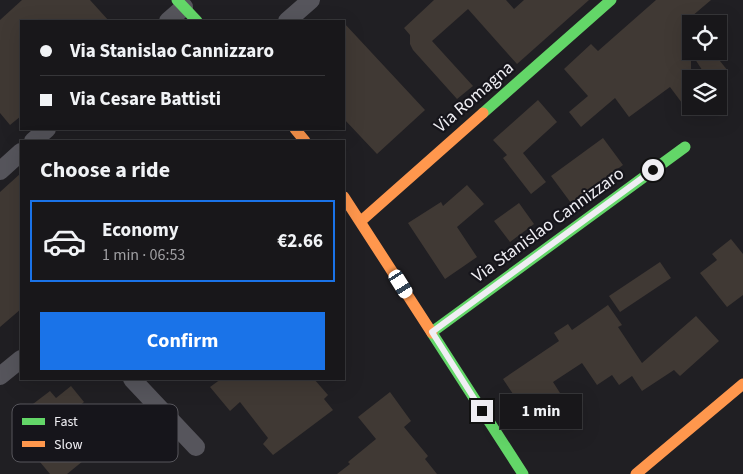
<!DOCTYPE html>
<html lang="en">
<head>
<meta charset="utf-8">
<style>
	body { margin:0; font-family:"Source Sans 3",sans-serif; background:#252427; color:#f1f3f6; height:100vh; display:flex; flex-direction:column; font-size:19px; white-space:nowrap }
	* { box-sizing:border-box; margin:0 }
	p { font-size:16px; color:#9f9fa2 }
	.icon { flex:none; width:28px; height:28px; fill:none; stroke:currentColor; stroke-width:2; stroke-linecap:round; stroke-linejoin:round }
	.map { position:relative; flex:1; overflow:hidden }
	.drawer { position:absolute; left:20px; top:140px; width:325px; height:240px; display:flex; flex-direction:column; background:#18171a; border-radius:0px; box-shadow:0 5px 20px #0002,0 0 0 1px #363639 }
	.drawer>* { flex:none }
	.banner { position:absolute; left:20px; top:20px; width:325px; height:110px; border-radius:0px; box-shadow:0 5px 20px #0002,0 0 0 1px #363639; display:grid; align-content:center; height:110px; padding:0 20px; background:#18171a }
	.tools { position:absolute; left:682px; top:15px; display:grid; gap:10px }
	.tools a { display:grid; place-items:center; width:45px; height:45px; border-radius:0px; background:#18171a; box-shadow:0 5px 20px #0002,0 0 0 1px #363639; font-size:25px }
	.end { position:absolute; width:22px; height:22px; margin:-11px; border:6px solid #efeef3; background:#111; box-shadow:0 0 0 2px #111 }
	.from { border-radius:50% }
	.bubble { position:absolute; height:35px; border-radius:0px; background:#18171a; box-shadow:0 5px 20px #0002,0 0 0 1px #363639; font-size:16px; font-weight:700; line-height:35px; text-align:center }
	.car { position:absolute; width:15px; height:30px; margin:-15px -8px; border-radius:6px; box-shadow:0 0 4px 1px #0007; background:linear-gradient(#fff 24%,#345 0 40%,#fff 0 76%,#345 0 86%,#fff 0) }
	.banner b { display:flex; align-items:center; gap:18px; height:48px; font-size:19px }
	.banner b+b { border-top:1px solid #363639 }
	.banner i { width:12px; height:12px; background:#f1f3f6 }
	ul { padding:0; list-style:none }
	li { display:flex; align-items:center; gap:15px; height:82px; margin:0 10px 8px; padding:0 10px; border:2px solid transparent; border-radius:0px }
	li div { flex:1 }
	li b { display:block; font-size:19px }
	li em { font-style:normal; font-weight:700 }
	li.selected { border-color:#1a73e8 }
	li>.icon { width:45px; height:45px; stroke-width:1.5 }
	h2 { padding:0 20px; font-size:22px; line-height:60px }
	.button { display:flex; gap:10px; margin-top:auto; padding:10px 20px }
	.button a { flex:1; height:58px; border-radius:0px; background:#1a73e8; color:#fff; font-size:20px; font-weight:700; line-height:58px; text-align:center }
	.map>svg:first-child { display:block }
	.building { fill:#403934 }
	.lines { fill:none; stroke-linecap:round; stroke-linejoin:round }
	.street { stroke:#56555c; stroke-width:18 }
	.fast { stroke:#63d668; stroke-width:11 }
	.slow { stroke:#ff974d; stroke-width:11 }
	.route { stroke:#efeef3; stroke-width:6 }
	.labels { text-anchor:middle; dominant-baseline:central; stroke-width:4.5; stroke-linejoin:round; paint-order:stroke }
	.street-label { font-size:18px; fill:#efeef3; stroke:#16151b }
	.key { fill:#16151b; stroke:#57565c; stroke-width:1 }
	.key-label { font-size:14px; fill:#efeef3 }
</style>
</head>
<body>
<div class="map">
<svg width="743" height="474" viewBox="0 0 743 474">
	<rect width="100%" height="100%" fill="#201f23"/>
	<!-- building -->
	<path class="building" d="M22,0H90L109,21H21V116L10,125L0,113V20Z
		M434,0H506L514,9L524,0H589L517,64L468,9L432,41L473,86L457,99L413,50L410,44V35L404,28Z
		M656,0H711L691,17V51H712L728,71L718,79H708L691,53V115L670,87L629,117L615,98L581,127L569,112L588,96L564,69L591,44L598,51Z
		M344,23L425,110L377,154L344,119Z
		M538,100L557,122L523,153L546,182L531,194L503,158L507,155L493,140Z
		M603,138L623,165L571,203L551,176Z
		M21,173V309L0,327V192Z
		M467,185L484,204L457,227L477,257L445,279L408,223L441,202L443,206Z
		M519,203L534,224L510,242L494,221Z
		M731,239L743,254V295L727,307L700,273L717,260L712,254Z
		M660,262L671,278L620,312L609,296Z
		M608,305L622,325L618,327L642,363L696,316L719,341L680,376L674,370L642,391L632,376L619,385L612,375L597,385L582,363L553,382L560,393L527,415L503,379L559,341L554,333L568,324L572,330Z
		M221,379H314L328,395L324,399L333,410L273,455L263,444L268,438L240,402L230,411L210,387Z
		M71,386L84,402L79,406L86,419L78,426L99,448L67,474H50L35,456L53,440L29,407L50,391L56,398Z
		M390,392L411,421L404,427L428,456L425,459L437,474H337L350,464L348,462L376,439L358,417Z"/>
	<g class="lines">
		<!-- street -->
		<path class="street" d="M168,21L184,7
			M287,21L311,0
			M33,141L47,129
			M0,171L21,152
			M0,376L21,359
			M132,379L196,447"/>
		<!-- fast -->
		<path class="fast" d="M177,0L197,21
			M483,113L611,0
			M432,332L685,147
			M432,333L523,474"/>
		<!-- slow -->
		<path class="slow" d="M295,129L305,141
			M344,197L432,333
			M361,221L483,113
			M636,474L743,384"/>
	</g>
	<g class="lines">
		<!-- route -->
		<path class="route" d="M482,411L432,332L653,170"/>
	</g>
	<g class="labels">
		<!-- street labels -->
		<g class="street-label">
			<text transform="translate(474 97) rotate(-41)">Via Romagna</text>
			<text transform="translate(548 225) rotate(-36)">Via Stanislao Cannizzaro</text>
		</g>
	</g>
	<!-- legend -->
	<rect x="12" y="404" width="166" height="58" rx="8" class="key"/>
	<rect x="22" y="418" width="23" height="7" fill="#63d668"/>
	<rect x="22" y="441" width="23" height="6" fill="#ff974d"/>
	<g class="key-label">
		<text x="54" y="426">Fast</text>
		<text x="54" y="449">Slow</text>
	</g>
</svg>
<div class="tools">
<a><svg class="icon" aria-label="locate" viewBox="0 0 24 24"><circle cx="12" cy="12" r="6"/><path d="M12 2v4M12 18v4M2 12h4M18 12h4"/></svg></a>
<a><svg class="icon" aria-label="layers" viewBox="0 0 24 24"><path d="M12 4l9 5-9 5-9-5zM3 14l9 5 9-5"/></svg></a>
</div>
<i class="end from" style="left:653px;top:170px"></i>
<i class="end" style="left:482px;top:411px"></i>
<div class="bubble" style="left:500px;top:394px;width:82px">1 min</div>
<i class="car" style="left:401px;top:284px;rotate:148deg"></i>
<div class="banner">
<b><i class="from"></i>Via Stanislao Cannizzaro</b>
<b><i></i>Via Cesare Battisti</b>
</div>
<section class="drawer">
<h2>Choose a ride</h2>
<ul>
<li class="selected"><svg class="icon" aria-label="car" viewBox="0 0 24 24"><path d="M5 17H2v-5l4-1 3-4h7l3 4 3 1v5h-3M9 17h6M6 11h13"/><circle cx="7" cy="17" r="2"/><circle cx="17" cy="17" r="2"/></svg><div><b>Economy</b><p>1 min · 06:53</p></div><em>€2.66</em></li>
</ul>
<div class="button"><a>Confirm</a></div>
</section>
</div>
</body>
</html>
